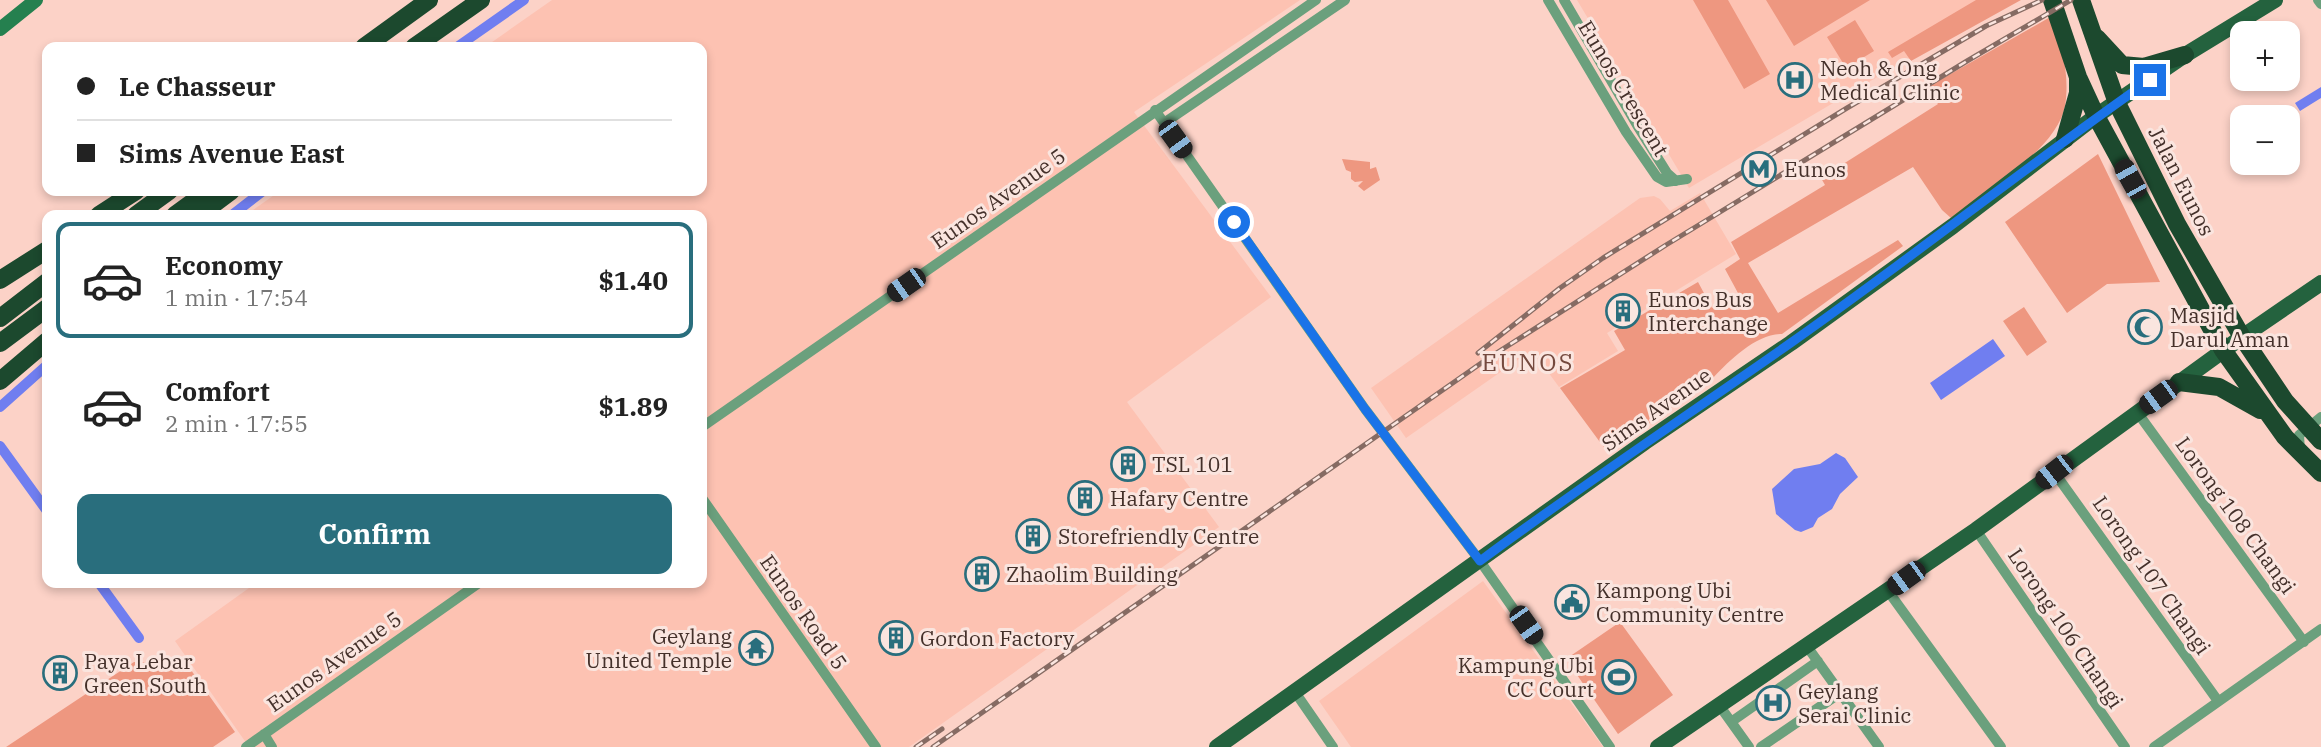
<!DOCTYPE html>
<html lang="en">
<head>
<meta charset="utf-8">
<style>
	body { margin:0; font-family:"IBM Plex Serif",serif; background:#f2f2f2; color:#222; height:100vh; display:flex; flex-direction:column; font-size:26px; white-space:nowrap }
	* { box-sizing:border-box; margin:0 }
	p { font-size:23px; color:#767676 }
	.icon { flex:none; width:38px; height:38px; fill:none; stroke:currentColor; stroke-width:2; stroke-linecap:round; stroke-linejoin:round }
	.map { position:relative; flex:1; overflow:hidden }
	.side { position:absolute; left:42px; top:210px; width:665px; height:378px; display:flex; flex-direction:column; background:#fff; border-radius:14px; box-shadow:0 4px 10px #0003 }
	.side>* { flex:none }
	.hud { position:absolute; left:42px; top:42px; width:665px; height:154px; border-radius:14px; box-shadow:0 4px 10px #0003; display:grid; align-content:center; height:154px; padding:0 35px; background:#fff }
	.controls { position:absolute; left:2230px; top:21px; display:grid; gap:14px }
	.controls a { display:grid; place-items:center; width:70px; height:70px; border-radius:14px; background:#fff; box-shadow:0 4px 10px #0003; font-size:35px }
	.end { position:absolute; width:32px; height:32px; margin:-16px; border:9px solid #1a73e8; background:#fff; box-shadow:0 0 0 4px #fff }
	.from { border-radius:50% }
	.car { position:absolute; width:21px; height:42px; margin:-21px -10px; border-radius:9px; box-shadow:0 0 5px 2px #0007; background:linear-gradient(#222 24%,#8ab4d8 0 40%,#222 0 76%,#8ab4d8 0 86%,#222 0) }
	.hud b { display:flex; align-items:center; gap:24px; height:66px; font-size:26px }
	.hud b+b { border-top:2px solid #e0e0e0 }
	.hud i { width:18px; height:18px; background:#222 }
	ul { padding:12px 0 0; list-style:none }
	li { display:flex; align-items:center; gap:21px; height:116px; margin:0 14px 10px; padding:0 21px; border:4px solid transparent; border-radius:14px }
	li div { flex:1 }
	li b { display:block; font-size:26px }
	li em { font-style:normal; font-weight:700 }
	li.active { border-color:#296e7d }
	li>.icon { width:63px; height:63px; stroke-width:1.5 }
	.button { display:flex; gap:14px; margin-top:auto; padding:14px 35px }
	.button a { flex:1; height:80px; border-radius:14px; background:#296e7d; color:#fff; font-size:28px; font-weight:700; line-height:80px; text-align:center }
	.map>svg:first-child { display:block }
	.built { fill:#fdc2b2 }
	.green { fill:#ee9780 }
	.water { fill:#707ef0 }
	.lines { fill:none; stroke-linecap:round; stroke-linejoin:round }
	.canal { stroke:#707ef0; stroke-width:10 }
	.street { stroke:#6ba07d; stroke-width:10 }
	.secondary { stroke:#25804f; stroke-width:14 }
	.primary { stroke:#24623e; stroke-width:16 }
	.highway { stroke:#1c492e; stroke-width:18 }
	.rail-casing { stroke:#866b63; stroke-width:5 }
	.rail { stroke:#fae5df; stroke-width:2.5; stroke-dasharray:8; stroke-linecap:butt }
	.route { stroke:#1a73e8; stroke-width:9 }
	.labels { text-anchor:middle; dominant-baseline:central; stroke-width:6; stroke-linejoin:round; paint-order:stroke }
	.poi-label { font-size:21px; fill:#44302a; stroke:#fae5df; text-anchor:start }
	.street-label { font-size:21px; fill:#44302a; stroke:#fae5df }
	.quarter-label { font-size:24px; letter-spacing:2px; fill:#74493e; stroke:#fae5df }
</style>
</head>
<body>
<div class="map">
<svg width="2321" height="747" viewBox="0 0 2321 747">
	<rect width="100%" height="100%" fill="#fcd2c7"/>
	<!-- built -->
	<path class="built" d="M552,0H1300L1134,112L1271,297L1127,402L1219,527L909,747H249L175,641L256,583H702V215H246L280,191H702V47H485Z
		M1577,0H2008L1689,188Z
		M1700,193L1736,254L1607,333L1618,351L1559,387L1532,350L1406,438L1371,388L1640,198L1654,196L1660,199L1670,211Z
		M1483,581L1603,747H1351L1319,701Z"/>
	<!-- green -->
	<path class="green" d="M1693,0H1728L1770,74L1744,89Z
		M1766,0H1870L1794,46Z
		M1976,0H2021L1911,61L1904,51L1892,58L1888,52Z
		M2052,16C2062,44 2070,76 2065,106C2057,149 1985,193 1951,218L1942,210L1913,167L1748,263L1778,313L1898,240L1903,246L1782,334C1756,334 1730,360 1713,378L1608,453L1560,388L1625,350L1614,331L1698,282L1712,308L1738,293L1725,269L1740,259L1731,242L1825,185L1821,178L1938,104L1926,88Z
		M1855,20L1874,51L1846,68L1827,37Z
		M2098,154L2160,282L2107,284L2067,313L2005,222Z
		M1342,159L1370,162V169L1376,167L1380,180L1364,191L1358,186L1363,181L1355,182L1351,179V172L1346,170Z
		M2024,307L2047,342L2027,356L2003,321Z
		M1620,622L1673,695L1618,734L1566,659Z
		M134,662L186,663L235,732L213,747H6Z"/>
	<!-- water -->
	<path class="water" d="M2321,87V98L2300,111L2295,103Z
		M1993,339L2005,356L1941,400L1930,383Z
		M1836,453L1845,458L1858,477L1840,494L1832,509L1818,518L1813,527L1801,532L1795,530L1776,514L1772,489L1794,469L1820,464Z"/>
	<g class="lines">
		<!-- canal -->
		<path class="canal" d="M457,47L524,0
			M232,215L263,191
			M0,407L47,365
			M0,446L47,511
			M99,583L139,638"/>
		<!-- street -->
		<path class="street" d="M1548,0L1626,132L1657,177L1666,182L1687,179
			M1564,0L1637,125L1667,173L1676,181
			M2318,0L2321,4
			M1155,110L1365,409L1480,561L1610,747
			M1164,123L1345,0
			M2137,412L2304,642
			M702,427L1316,0
			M2300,451L2299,435L2321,417
			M2054,472L2218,701
			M702,498L876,747
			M1976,530L2125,747
			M1888,591L2001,747
			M1806,645L1879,747
			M1295,692L1333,747
			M1719,705L1749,747
			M1731,722L1818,661
			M264,734L272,747
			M246,747L479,583
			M1761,747L1840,693
			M2154,747L2321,629"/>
		<!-- secondary -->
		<path class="secondary" d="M0,29L36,0"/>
		<!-- primary -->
		<path class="primary" d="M1217,747L1645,442L1791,343L1953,226L2096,116L2185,55L2275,0
			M1658,747L1976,530L2242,337L2321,283"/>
		<!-- highway -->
		<path class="highway" d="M2052,0L2078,77L2096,116L2223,350L2285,437L2321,473
			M2081,0L2117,103L2177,224L2242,337L2285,401L2321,441
			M2097,38L2122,65L2144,67L2185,55
			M364,47L429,0
			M414,47L481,0
			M2065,139L2078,93V78
			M99,215L136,191
			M136,215L169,191
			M175,215L208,191
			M199,215L231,191
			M0,280L47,250
			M0,318L47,282
			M0,343L47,308
			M0,381L47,341
			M2179,382L2219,387L2260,410"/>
		<!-- rail casing -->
		<g class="rail-casing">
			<path id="rail" d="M1478,353L1560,288L1603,258L1847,108L1986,26L2042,0
				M916,747L942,729
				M933,747L1487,359L1666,245L1967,61L2071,0"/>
		</g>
		<!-- rail -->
		<use href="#rail" class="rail"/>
	</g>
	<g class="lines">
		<!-- route -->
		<path class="route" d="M1234,222L1365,409L1480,561C1582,485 1688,415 1792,342C1913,257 2028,165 2150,80"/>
	</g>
	<!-- icons -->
	<defs>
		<g id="hospital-ring" transform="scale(1.75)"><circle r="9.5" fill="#fae5df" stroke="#296e7d" stroke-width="1.5"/><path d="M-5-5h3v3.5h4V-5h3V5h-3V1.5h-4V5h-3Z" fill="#296e7d"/></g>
		<g id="metro-ring" transform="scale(1.75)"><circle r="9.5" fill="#fae5df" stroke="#296e7d" stroke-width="1.5"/><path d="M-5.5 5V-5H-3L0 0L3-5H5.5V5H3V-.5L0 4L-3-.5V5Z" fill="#296e7d"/></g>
		<g id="building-ring" transform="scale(1.75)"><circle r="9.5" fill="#fae5df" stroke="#296e7d" stroke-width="1.5"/><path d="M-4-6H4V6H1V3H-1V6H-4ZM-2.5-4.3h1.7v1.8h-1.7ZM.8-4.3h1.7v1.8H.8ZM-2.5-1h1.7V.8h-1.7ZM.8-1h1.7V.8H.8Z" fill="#296e7d"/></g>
		<g id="mosque-ring" transform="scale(1.75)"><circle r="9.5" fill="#fae5df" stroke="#296e7d" stroke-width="1.5"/><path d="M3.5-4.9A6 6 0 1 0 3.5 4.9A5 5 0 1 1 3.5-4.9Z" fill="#296e7d"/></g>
		<g id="civic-ring" transform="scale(1.75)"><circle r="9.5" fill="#fae5df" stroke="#296e7d" stroke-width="1.5"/><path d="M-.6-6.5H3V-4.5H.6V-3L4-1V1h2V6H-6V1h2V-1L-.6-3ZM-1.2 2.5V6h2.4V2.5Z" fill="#296e7d"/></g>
		<g id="temple-ring" transform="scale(1.75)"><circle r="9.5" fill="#fae5df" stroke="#296e7d" stroke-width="1.5"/><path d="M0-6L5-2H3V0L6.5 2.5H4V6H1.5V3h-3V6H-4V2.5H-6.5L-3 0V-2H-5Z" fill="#296e7d"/></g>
		<g id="stadium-ring" transform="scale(1.75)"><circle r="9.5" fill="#fae5df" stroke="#296e7d" stroke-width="1.5"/><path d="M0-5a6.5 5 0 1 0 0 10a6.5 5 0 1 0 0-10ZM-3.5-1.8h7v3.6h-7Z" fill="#296e7d"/></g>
	</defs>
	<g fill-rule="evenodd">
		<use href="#hospital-ring" x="1795" y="80"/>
		<use href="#metro-ring" x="1759" y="169"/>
		<use href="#building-ring" x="1623" y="311"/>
		<use href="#mosque-ring" x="2145" y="327"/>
		<use href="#building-ring" x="1128" y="464"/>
		<use href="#building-ring" x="1085" y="498"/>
		<use href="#building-ring" x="1033" y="536"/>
		<use href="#building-ring" x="982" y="574"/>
		<use href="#civic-ring" x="1572" y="602"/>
		<use href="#building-ring" x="896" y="638"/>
		<use href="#temple-ring" x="756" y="648"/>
		<use href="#building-ring" x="60" y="673"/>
		<use href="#stadium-ring" x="1619" y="677"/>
		<use href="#hospital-ring" x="1773" y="703"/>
	</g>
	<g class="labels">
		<!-- poi labels -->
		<g class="poi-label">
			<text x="1820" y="68">Neoh &amp; Ong<tspan x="1820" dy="24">Medical Clinic</tspan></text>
			<text x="1784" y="169">Eunos</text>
			<text x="1648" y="299">Eunos Bus<tspan x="1648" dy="24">Interchange</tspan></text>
			<text x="2170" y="315">Masjid<tspan x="2170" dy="24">Darul Aman</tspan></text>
			<text x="1152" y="464">TSL 101</text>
			<text x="1110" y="498">Hafary Centre</text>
			<text x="1058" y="536">Storefriendly Centre</text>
			<text x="1006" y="574">Zhaolim Building</text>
			<text x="1596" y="590">Kampong Ubi<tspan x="1596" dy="24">Community Centre</tspan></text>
			<text x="732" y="636" text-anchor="end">Geylang<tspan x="732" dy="24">United Temple</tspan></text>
			<text x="920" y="638">Gordon Factory</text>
			<text x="84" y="661">Paya Lebar<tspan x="84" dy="24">Green South</tspan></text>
			<text x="1594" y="665" text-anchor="end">Kampung Ubi<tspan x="1594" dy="24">CC Court</tspan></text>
			<text x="1798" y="691">Geylang<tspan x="1798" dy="24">Serai Clinic</tspan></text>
		</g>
		<!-- street labels -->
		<g class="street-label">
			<text transform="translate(1624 88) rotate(59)">Eunos Crescent</text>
			<text transform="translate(2182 181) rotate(63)">Jalan Eunos</text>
			<text transform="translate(998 198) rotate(-35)">Eunos Avenue 5</text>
			<text transform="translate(1656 409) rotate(-35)">Sims Avenue</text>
			<text transform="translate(2236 515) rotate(54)">Lorong 108 Changi</text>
			<text transform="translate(2152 575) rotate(55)">Lorong 107 Changi</text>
			<text transform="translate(804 612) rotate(55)">Eunos Road 5</text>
			<text transform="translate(2066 628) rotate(56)">Lorong 106 Changi</text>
			<text transform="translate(334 661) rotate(-35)">Eunos Avenue 5</text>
		</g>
		<!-- quarter labels -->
		<g class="quarter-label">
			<text x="1528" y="362">EUNOS</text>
		</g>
	</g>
</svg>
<div class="controls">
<a>+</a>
<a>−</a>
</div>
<i class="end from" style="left:1234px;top:222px"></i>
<i class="end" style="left:2150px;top:80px"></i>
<i class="car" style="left:1175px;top:139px;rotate:144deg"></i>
<i class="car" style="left:2130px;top:179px;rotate:331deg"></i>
<i class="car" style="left:906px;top:285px;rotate:235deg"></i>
<i class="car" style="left:2158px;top:397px;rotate:234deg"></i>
<i class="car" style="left:2054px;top:472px;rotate:232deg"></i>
<i class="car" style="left:1906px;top:578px;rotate:234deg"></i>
<i class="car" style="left:1526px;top:625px;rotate:145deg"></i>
<div class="hud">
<b><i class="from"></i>Le Chasseur</b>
<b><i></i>Sims Avenue East</b>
</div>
<section class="side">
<ul>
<li class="active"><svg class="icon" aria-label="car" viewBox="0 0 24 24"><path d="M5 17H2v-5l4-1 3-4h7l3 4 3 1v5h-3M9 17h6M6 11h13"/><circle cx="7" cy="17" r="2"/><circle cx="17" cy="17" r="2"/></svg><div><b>Economy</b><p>1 min · 17:54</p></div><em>$1.40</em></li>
<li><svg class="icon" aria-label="car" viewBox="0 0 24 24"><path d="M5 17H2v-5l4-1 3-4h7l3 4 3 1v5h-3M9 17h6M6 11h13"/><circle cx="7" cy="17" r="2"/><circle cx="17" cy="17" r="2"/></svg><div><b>Comfort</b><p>2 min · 17:55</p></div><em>$1.89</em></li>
</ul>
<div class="button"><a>Confirm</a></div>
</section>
</div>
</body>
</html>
